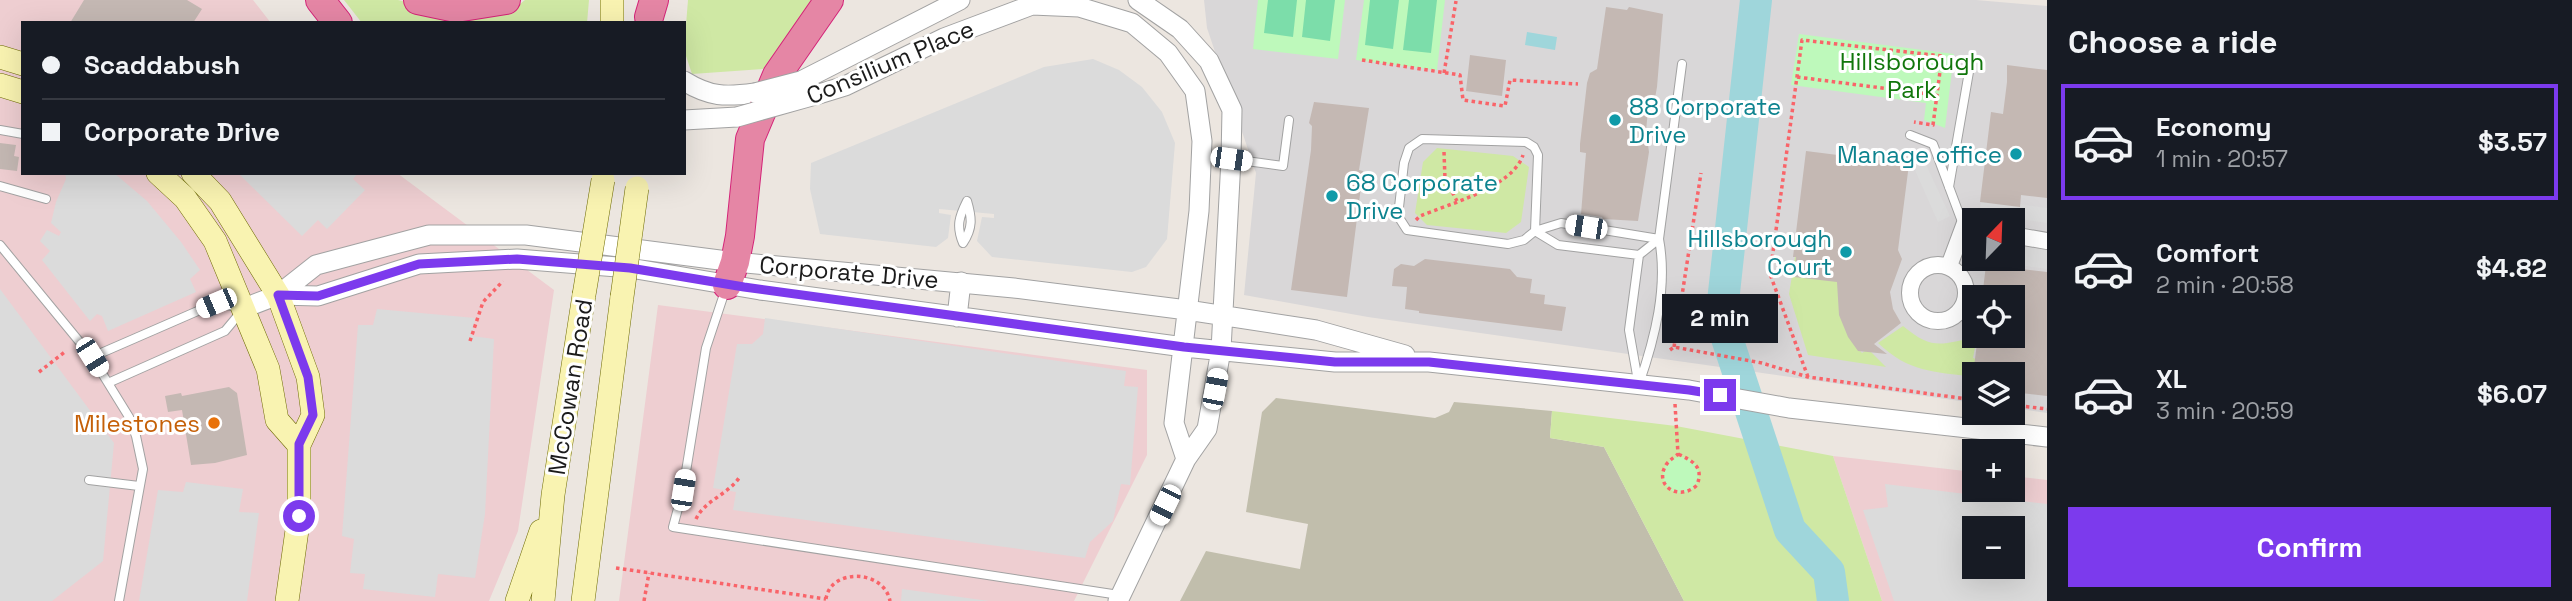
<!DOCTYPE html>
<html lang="en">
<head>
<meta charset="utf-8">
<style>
	body { margin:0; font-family:"Space Grotesk",sans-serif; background:#242831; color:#f1f3f6; height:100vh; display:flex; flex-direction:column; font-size:26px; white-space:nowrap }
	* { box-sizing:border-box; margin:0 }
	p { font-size:23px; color:#9ea1a6 }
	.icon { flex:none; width:38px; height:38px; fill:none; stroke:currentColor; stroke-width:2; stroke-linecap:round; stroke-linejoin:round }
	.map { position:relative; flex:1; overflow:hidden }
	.drawer { display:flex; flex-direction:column; background:#171b24; width:525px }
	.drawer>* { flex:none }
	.top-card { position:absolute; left:21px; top:21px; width:665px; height:154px; border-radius:0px; box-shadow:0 7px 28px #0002; display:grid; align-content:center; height:154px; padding:0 21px; background:#171b24 }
	.needle { width:46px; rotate:23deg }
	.controls { position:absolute; left:1962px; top:208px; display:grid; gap:14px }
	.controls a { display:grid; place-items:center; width:63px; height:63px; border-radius:0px; background:#171b24; box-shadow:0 7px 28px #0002; font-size:35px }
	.end { position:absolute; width:32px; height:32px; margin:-16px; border:9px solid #7c3aed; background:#fff; box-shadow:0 0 0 4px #fff }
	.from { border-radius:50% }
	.bubble { position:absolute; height:49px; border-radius:0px; background:#171b24; box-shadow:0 7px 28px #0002; font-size:23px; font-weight:700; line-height:49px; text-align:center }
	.car { position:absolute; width:21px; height:42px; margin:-21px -10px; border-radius:9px; box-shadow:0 0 5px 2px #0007; background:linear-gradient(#fff 24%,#345 0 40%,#fff 0 76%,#345 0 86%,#fff 0) }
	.top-card b { display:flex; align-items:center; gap:24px; height:66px; font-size:26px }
	.top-card b+b { border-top:2px solid #363941 }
	.top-card i { width:18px; height:18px; background:#f1f3f6 }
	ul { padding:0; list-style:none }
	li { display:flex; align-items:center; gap:21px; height:116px; margin:0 14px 10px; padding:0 7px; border:4px solid transparent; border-radius:0px }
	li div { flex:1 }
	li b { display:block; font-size:26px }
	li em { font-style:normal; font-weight:700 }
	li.current { border-color:#7c3aed }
	li>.icon { width:63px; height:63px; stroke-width:1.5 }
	h2 { padding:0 21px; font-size:32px; line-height:84px }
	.cta { display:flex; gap:14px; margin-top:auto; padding:14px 21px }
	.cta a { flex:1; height:80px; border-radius:0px; background:#7c3aed; color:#fff; font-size:28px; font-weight:700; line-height:80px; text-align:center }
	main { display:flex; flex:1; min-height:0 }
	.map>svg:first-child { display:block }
	.residential { fill:#d9d7d8; fill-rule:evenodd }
	.commercial { fill:#eeced1; fill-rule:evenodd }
	.construction { fill:#c1beac }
	.grass { fill:#cfe8a4 }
	.park { fill:#bef9bb }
	.pitch { fill:#7cddaa }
	.parking { fill:#dbdbdb; fill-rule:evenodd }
	.water { fill:#9fd6db }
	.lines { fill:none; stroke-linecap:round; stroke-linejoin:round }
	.river { stroke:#9fd6db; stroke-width:32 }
	.building { fill:#c4b8b3 }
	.service-casing { stroke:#a2a2a2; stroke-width:10 }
	.minor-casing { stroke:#a2a2a2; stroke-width:18 }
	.tertiary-casing { stroke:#a2a2a2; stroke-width:21 }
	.secondary-casing { stroke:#6f6c05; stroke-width:24 }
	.motorway-casing { stroke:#d42378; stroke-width:30 }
	.path { stroke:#f96469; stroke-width:3.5; stroke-dasharray:3.5 3.5; stroke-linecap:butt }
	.service { stroke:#fff; stroke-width:8 }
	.minor { stroke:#fff; stroke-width:16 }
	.tertiary { stroke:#fff; stroke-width:19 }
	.secondary { stroke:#f9f3b1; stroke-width:23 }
	.motorway { stroke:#e586a5; stroke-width:28 }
	.tertiary-bridge-casing { stroke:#a2a2a2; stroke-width:21; stroke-linecap:butt }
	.secondary-bridge-casing { stroke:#6f6c05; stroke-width:24; stroke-linecap:butt }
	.tertiary-bridge { stroke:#fff; stroke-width:19 }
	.secondary-bridge { stroke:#f9f3b1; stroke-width:23 }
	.route { stroke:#7c3aed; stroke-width:9 }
	.culture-dot { fill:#0f9aa8; stroke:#fff; stroke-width:2.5 }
	.food-dot { fill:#e8710a; stroke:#fff; stroke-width:2.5 }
	.labels { text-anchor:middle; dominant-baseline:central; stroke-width:6; stroke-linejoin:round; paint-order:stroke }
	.park-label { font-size:24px; fill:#11760b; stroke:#fff }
	.street-label { font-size:24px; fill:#1b1b1b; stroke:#fff }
	.culture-label { font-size:24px; fill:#0d838f; stroke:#fff; text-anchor:start }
	.food-label { font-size:24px; fill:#c56008; stroke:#fff; text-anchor:end }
</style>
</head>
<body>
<main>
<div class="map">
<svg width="2047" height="601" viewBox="0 0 2047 601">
	<rect width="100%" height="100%" fill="#ece6e0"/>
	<!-- residential -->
	<path class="residential" d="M1204,0H1976L2047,6V413L2013,408L2012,374H1974V403L1368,317L1244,295L1256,173L1207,28ZM1974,220H2012V259H1974ZM1974,298H2012V336H1974Z"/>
	<!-- commercial -->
	<path class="commercial" d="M0,0H253L271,23H23V173H397L554,290L518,531L489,601H0Z
		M658,305L1147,370V455L1074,601H619Z
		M1833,456L1974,472V490H2012L2013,476L2047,480V601H1882ZM1974,528H2012V567H1974Z"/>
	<!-- construction -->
	<path class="construction" d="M1276,398L1435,418L1449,412L1454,402L1552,411L1550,438L1604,447L1684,601H1180L1206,551L1300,569L1308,524L1246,512L1262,412Z"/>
	<!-- grass -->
	<path class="grass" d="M344,0H398L446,12L511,11L525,0H589L587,23H362Z
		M688,0H813L763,69L692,74L684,50Z
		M1437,148L1513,156L1529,167L1521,222L1506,233L1427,225L1415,213L1423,162Z
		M1795,257L1847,264L1852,342L1862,353L1868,349L1886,367L1808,355L1789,294Z
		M1903,326C1933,351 1941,344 1977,337L1973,358L1976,359L1974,377C1932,371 1910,373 1878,343Z
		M1552,411L1676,426L1833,456L1882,601H1684L1604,447L1550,438Z"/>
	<!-- park -->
	<path class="park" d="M1258,0H1345L1338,59L1253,49Z
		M1364,0H1445L1437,70L1356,60Z
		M1799,34L1954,54L1945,128L1924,120L1926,103L1791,85Z
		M1663 475a18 18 0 1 1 36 0a18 18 0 1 1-36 0Z"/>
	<!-- pitch -->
	<path class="pitch" d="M1268,0H1297L1293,37L1264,33Z
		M1306,0H1335L1330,41L1302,37Z
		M1370,0H1399L1393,49L1365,45Z
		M1409,0H1437L1431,53L1403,50Z"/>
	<!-- parking -->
	<path class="parking" d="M1093,59L1119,70L1142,87L1162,112L1175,143L1167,239L1146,267L1132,272L992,257L977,241L982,217L994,218V214L939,209V213L951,215L948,238L936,247L820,234L810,189L811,163L1044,67Z
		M1922,156L1950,216L1938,222L1911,161Z
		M65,173H114L147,201L181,242L200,270L190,279L196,292L108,331L102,316L97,314L90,321L42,260L50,251L40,241L47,230L59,236L61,232L51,223L56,202L66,179Z
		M238,173H358L353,179L365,190L327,229L318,220L302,236Z
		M1982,199L2047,208V223L1979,213Z
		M2013,245L2047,250V269L1984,260L2012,259Z
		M0,289L114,443L103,561L52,601H0Z
		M377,309L475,318L472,336L494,339L485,514L475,578L438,574L435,597L363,589L365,574L350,573L354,539L342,536L358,325H373Z
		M765,318L1126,371L1124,386L1138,387L1130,485L1121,484L1113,521L1090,542L1085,558L733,510L736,492L713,488L737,344H752L763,334Z
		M186,482L243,489L239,512L259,513L247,601H139L158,490L183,492Z
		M1885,484L2047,504V601H1894L1863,510L1888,507ZM1974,528H2012V567H1974Z
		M902,589L989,601H901Z"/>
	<!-- water -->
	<path class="water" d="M1527,32L1557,37L1555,50L1525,45Z"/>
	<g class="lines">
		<!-- river -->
		<path class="river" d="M1756,0L1721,320L1790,530L1829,572L1833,601"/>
	</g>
	<!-- building -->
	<path class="building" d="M84,0H187L202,9L193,23H70Z
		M1606,7L1627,10L1629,7L1663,14L1657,87L1655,98L1648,110L1646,131L1649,152L1638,221L1603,219L1602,217L1581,214L1586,153L1580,152V144L1587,83L1590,73L1597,69Z
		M1470,55L1506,60L1502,96L1466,91Z
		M2007,65L2047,70V198L2021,195L2020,207L1980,202L1991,112L2003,114L2007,82Z
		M1314,102L1369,108L1359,170L1363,171L1347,297L1291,290L1311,150L1312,126L1309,123Z
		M0,143L16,145L14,156L19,157L17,171L0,169Z
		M1806,151L1909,164L1898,250L1902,259L1890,292L1893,309L1901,323L1874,344L1887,354L1858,351L1848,337L1839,315L1837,282L1794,277L1796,257H1793Z
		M1425,259L1510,269L1517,277L1532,279L1530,293L1545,295L1544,304L1566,307L1562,331L1419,313V311L1405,309L1407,287L1392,286L1394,269L1401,264L1414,266Z
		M1986,265L2047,272V396L2012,392V374H1973L1978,336H2012V298H1982Z
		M229,387L237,393L247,455L215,463L191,465L182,410L168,412L165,396L181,393L182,396Z"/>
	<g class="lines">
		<!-- service casing -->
		<g class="service-casing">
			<path id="service" d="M0,130L23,134
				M1910,135L1933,144L1961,219L1965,223
				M1232,159L1283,166L1289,120
				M0,186L46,199
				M1949,187L1970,66
				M967,201C972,218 973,228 963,243C956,226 959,217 967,201Z
				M1535,231L1538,155L1534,147L1526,142L1422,139L1409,148L1404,163L1398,216L1407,230L1508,244L1524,240L1535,231L1561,223L1659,239C1668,287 1655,338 1639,384
				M1535,231L1558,245L1639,255
				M0,245L92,357L129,417L136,436L143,469L119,601
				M725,291L706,348L683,490L673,527L1119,595
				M92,357L216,303L238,307
				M1638,381L1629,330L1639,255L1659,239L1682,64
				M108,383L225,331L240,313
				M89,480L139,486"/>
		</g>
		<!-- minor casing -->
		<g class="minor-casing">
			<path id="minor" d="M2012,235L2047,241
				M1910 293a28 28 0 1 1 56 0a28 28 0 1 1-56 0Z
				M1949,266L1965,223L1974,227"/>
		</g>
		<!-- tertiary casing -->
		<g class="tertiary-casing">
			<path id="tertiary" d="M684,81C710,97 725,97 755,93
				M801,81L960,0
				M819,94L845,86L944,38L1032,5L1079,7L1132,23L1168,53L1195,91L1202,141L1199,211L1174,423L1186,459
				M684,120L737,117
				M278,295L318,296L419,264L517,259L630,268L760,290L1184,347L1335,362H1429L1689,390L1789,408L2047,437
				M244,308L278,295L316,265L429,235H526L735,262L1014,288L1187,310L1316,330L1405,355
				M957,317L961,282
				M1118,601L1186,459L1207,429L1221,350L1231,159L1232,110L1209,61L1180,29L1138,0"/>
		</g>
		<!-- secondary casing -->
		<g class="secondary-casing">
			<path id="secondary" d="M612,23V0
				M0,57L23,64
				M0,85L23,92
				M158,173L185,198L215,241L268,369L277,420L299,445
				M193,173L220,201L278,295L308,377L313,415L299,445V516L287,601
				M517,601L541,531
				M543,601L553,495L584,295
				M583,601L622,297"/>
		</g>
		<!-- motorway casing -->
		<g class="motorway-casing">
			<path id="motorway" d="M320,0L338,23
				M418,0L456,8L506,0
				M649,17L654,0
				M727,285L735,262L740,236L750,139L777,75L829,0"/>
		</g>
		<!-- path -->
		<path class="path" d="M1362,60L1460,75L1463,100L1505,106L1510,80L1578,84
			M1444,73L1456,1
			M1797,77L1936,95
			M1444,152L1445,179L1457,201
			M1416,220L1420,216C1449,204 1513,187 1523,155
			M470,341L483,302L503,281
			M1674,347L1701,173
			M1670,350L1674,347L1762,363L1808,377L1974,400
			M39,372L66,351
			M1808,377L1770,274L1802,40L1942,56L1933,125L1914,122
			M1675,404L1678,454C1674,458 1669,460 1666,465C1653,486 1680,502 1697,485C1704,467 1693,461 1678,454
			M2012,405L2047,409
			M696,519C704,501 727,495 739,478
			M616,568L826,599
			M826,599C830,568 884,569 890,601
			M644,601L649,573"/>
		<!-- service -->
		<use href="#service" class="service"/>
		<!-- minor -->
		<use href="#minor" class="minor"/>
		<!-- tertiary -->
		<use href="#tertiary" class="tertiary"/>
		<!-- secondary -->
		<use href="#secondary" class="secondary"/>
		<!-- motorway -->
		<use href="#motorway" class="motorway"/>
		<!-- tertiary-bridge casing -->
		<g class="tertiary-bridge-casing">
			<path id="tertiary-bridge" d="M755,93L801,81
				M737,117L819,94"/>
		</g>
		<!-- secondary-bridge casing -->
		<g class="secondary-bridge-casing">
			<path id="secondary-bridge" d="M584,295L603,180
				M622,297L637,188"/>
		</g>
		<!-- tertiary-bridge -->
		<use href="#tertiary-bridge" class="tertiary-bridge"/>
		<!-- secondary-bridge -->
		<use href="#secondary-bridge" class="secondary-bridge"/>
	</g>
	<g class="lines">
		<!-- route -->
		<path class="route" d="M299,516V444L313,415L308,377L278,295L318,296L419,264L517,259L630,268L744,287L1184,347L1335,362H1429L1689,390L1720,395"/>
	</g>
	<!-- markers -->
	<g class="culture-dot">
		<circle cx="1615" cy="120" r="7"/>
		<circle cx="2016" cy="154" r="7"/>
		<circle cx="1332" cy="196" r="7"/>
		<circle cx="1846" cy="252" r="7"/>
	</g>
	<circle class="food-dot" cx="214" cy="423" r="7"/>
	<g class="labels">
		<!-- park labels -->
		<g class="park-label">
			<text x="1912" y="61">Hillsborough<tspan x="1912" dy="28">Park</tspan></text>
		</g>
		<!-- street labels -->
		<g class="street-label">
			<text transform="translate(890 62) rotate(-23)">Consilium Place</text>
			<text transform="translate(849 272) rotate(5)">Corporate Drive</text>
			<text transform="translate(570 387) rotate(-81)">McCowan Road</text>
		</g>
		<!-- culture labels -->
		<g class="culture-label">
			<text x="1629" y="106">88 Corporate<tspan x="1629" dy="28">Drive</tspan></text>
			<text x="2002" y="154" text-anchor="end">Manage office</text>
			<text x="1346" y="182">68 Corporate<tspan x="1346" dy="28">Drive</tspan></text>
			<text x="1832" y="238" text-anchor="end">Hillsborough<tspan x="1832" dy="28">Court</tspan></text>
		</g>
		<!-- food labels -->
		<g class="food-label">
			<text x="200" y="423">Milestones</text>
		</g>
	</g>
</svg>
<div class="controls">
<a><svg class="needle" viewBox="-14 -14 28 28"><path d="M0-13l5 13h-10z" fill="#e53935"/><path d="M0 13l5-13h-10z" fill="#9ea1a6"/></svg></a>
<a><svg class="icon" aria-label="locate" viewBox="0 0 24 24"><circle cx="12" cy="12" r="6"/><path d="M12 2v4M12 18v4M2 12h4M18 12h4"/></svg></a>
<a><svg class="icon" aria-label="layers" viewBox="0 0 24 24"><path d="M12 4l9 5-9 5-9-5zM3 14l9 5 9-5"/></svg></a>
<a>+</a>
<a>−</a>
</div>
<i class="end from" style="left:299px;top:516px"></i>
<i class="end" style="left:1720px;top:395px"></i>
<div class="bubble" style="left:1662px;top:294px;width:116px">2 min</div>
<i class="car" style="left:1231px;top:159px;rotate:98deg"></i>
<i class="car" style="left:1586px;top:227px;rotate:279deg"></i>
<i class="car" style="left:216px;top:303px;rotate:247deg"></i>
<i class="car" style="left:92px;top:357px;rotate:148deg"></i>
<i class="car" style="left:1215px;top:389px;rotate:11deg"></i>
<i class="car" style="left:683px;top:490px;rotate:9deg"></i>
<i class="car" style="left:1165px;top:505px;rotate:206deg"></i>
<div class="top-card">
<b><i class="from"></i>Scaddabush</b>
<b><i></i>Corporate Drive</b>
</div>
</div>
<section class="drawer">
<h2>Choose a ride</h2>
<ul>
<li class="current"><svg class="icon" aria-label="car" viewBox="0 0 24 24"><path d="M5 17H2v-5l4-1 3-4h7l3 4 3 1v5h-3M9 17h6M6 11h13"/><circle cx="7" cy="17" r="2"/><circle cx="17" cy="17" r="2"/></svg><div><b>Economy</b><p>1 min · 20:57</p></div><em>$3.57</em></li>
<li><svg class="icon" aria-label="car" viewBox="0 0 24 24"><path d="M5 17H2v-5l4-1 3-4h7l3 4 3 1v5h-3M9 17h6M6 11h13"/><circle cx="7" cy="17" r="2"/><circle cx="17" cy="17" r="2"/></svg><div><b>Comfort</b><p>2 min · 20:58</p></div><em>$4.82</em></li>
<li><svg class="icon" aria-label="car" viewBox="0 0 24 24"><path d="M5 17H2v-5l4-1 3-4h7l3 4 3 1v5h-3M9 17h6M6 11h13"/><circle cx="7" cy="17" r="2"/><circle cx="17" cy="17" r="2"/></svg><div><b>XL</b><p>3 min · 20:59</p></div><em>$6.07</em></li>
</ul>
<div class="cta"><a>Confirm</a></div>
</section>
</main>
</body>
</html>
